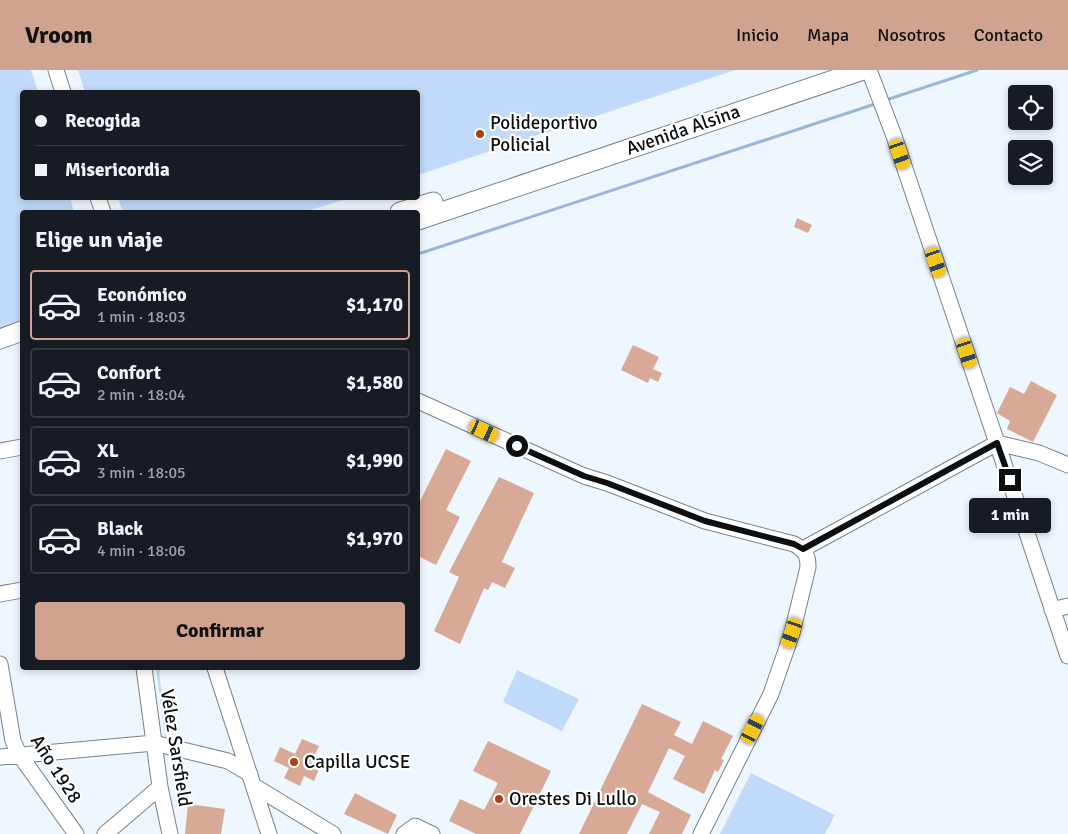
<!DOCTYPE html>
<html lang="es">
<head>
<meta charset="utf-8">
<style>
	body { margin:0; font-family:Signika,sans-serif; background:#20242c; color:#f1f3f6; height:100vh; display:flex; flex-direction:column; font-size:19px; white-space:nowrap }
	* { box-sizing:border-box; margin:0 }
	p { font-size:16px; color:#9ea1a6 }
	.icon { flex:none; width:28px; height:28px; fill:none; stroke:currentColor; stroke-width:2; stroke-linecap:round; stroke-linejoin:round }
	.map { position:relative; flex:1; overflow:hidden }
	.sheet { position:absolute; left:20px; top:140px; width:400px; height:460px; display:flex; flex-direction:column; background:#171b24; border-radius:5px; box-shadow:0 2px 8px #0003 }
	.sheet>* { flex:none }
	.banner { position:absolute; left:20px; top:20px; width:400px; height:110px; border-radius:5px; box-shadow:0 2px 8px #0003; display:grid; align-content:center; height:110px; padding:0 15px; background:#171b24 }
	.buttons { position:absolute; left:1008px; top:15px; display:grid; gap:10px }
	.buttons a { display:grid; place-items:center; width:45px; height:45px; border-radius:5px; background:#171b24; box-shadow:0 2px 8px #0003; font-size:25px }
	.end { position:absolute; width:22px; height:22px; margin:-11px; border:6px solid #0c0f12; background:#fff; box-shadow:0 0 0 2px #fff }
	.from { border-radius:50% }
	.bubble { position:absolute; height:35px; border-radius:5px; background:#171b24; box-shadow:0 2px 8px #0003; font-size:16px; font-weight:700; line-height:35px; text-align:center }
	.car { position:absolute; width:15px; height:30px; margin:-15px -8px; border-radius:6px; box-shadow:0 0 4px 1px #0007; background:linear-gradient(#f5c518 24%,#345 0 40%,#f5c518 0 76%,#345 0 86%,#f5c518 0) }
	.banner b { display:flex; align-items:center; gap:18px; height:48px; font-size:19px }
	.banner b+b { border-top:1px solid #363941 }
	.banner i { width:12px; height:12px; background:#f1f3f6 }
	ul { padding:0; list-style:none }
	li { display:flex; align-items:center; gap:15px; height:70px; margin:0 10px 8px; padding:0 5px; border:2px solid #363941; border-radius:5px }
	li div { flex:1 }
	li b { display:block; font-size:19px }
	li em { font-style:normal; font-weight:700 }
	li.on { border-color:#d0a391 }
	li>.icon { width:45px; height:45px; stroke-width:1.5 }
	h2 { padding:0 15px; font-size:22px; line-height:60px }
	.action { display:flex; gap:10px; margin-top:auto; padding:10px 15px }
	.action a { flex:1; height:58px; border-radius:5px; background:#d0a391; color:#111; font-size:20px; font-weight:700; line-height:58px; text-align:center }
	header { display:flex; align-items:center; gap:30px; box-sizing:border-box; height:70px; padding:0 25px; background:#d0a391; color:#111 }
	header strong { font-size:24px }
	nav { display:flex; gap:28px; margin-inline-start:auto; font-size:18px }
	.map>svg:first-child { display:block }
	.green { fill:#c1daf9 }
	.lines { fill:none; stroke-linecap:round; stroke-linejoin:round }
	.stream { stroke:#99b7db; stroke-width:3 }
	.building { fill:#d9a997 }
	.minor-casing { stroke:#79818a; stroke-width:17 }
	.major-casing { stroke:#79818a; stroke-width:21 }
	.minor { stroke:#fff; stroke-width:15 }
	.major { stroke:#fff; stroke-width:19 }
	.route { stroke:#0c0f12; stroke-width:6 }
	.poi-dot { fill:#a84216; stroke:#fff; stroke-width:2 }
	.labels { text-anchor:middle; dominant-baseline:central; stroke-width:4.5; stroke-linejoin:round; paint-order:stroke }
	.poi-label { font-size:19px; fill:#0c0f12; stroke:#fff; text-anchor:start }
	.street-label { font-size:19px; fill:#0c0f12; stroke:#fff }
</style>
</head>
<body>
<header>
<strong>Vroom</strong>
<nav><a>Inicio</a><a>Mapa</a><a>Nosotros</a><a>Contacto</a></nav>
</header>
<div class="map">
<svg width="1068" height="764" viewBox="0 0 1068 764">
	<rect width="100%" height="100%" fill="#eef6fe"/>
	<!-- green -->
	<path class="green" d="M0,0H31L38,22H22V128H70L74,142H22V255L0,262Z
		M78,0H735L418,105V22H85Z
		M118,128H350L304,142H123Z
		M156,598H159L168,689Z
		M517,600L579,629L562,661L503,632Z
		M751,703L835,745L825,764H720Z"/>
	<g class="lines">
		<!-- stream -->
		<path class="stream" d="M886,30L977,0
			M418,184L878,33"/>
	</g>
	<!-- building -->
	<path class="building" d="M797,148L812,155L808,163L794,157Z
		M633,275L659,287L653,299L662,303L658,312L650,308L648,313L621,300Z
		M1031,311L1057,325L1033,372L1007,359L1010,351L997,343L1010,317L1024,324Z
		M446,379L471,391L446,440L460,447L436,495L418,486V435Z
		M499,407L534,423L502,492L515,498L505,518L492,512L488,520L484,518L460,574L434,561L459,507L449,502Z
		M642,634L681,652L674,665L692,674L703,651L733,666L721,689L724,690L718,702L715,700L704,724L673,709L685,686L669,678L648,722L691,745L682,764H649L660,742L642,734L627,764H579Z
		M302,669L319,676L311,693L320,697L314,711L304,706L300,716L284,708L289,698L274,691L280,677L295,684Z
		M488,671L551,701L520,764H476L449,751L460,729L484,740L498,713L473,701Z
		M355,723L397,745L388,764L344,744Z
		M188,734L225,739L221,764H185Z"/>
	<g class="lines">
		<!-- minor casing -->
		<g class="minor-casing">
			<path id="minor" d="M56,0L63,22
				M869,0L894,66L997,373L1039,383L1068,395
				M98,128L103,142
				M418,331L584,406L607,413L705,451L794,474C805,480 808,485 808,497L792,563L771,624L701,764
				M0,381L22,377
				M803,479L997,373L1068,586
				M0,524L22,520
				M1052,540L1068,536
				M0,594L13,671L19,684L76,764
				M144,598L160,717L170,764
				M215,598L269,764
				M0,687L154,673L228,691L250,704
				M254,716L333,764
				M105,764L160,717
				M404,764L415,756L432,764"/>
		</g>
		<!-- major casing -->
		<g class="major-casing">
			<path id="major" d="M400,142L433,132
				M418,150L863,0
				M0,269L22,261"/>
		</g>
		<!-- minor -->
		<use href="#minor" class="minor"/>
		<!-- major -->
		<use href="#major" class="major"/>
	</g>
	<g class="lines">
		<!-- route -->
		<path class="route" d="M517,376L584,406L607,413L705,451L794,474L803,479L997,373L1010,410"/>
	</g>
	<!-- markers -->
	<g class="poi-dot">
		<circle cx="480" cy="64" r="5"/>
		<circle cx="294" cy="692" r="5"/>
		<circle cx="499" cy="729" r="5"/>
	</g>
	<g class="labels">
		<!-- poi labels -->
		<g class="poi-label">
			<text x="490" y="53">Polideportivo<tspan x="490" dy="22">Policial</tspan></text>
			<text x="304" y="692">Capilla UCSE</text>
			<text x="509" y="729">Orestes Di Lullo</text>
		</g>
		<!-- street labels -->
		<g class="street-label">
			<text transform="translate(683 60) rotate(-19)">Avenida Alsina</text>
			<text transform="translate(176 678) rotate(81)">Vélez Sarsfield</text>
			<text transform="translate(56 699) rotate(57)">Año 1928</text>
		</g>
	</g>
</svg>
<div class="buttons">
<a><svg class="icon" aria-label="locate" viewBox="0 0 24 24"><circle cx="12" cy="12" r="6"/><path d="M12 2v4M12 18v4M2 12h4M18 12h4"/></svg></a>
<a><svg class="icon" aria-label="layers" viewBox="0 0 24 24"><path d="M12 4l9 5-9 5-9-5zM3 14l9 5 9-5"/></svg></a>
</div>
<i class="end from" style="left:517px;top:376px"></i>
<i class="end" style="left:1010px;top:410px"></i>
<div class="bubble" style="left:969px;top:428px;width:82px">1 min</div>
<i class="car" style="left:900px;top:84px;rotate:161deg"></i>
<i class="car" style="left:936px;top:192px;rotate:161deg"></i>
<i class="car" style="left:967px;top:283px;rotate:162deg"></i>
<i class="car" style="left:484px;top:361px;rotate:115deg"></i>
<i class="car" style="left:792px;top:563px;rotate:199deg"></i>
<i class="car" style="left:753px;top:659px;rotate:27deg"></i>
<div class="banner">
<b><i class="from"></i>Recogida</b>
<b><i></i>Misericordia</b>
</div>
<section class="sheet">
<h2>Elige un viaje</h2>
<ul>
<li class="on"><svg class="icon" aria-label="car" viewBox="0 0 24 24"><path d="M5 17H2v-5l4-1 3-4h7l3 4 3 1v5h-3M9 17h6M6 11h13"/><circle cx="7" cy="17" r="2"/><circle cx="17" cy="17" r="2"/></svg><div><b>Económico</b><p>1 min · 18:03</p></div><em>$1,170</em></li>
<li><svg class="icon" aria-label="car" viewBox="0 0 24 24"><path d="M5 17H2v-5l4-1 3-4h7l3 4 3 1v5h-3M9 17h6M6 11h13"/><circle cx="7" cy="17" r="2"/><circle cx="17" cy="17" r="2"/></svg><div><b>Confort</b><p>2 min · 18:04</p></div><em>$1,580</em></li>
<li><svg class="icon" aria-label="car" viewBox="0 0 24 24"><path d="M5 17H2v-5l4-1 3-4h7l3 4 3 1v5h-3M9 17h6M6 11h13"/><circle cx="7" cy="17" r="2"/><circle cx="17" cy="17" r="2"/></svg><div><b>XL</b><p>3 min · 18:05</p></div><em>$1,990</em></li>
<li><svg class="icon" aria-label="car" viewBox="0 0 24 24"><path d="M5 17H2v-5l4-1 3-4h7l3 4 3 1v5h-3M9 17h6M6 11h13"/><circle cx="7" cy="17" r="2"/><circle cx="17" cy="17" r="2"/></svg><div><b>Black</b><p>4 min · 18:06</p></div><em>$1,970</em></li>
</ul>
<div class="action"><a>Confirmar</a></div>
</section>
</div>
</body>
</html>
